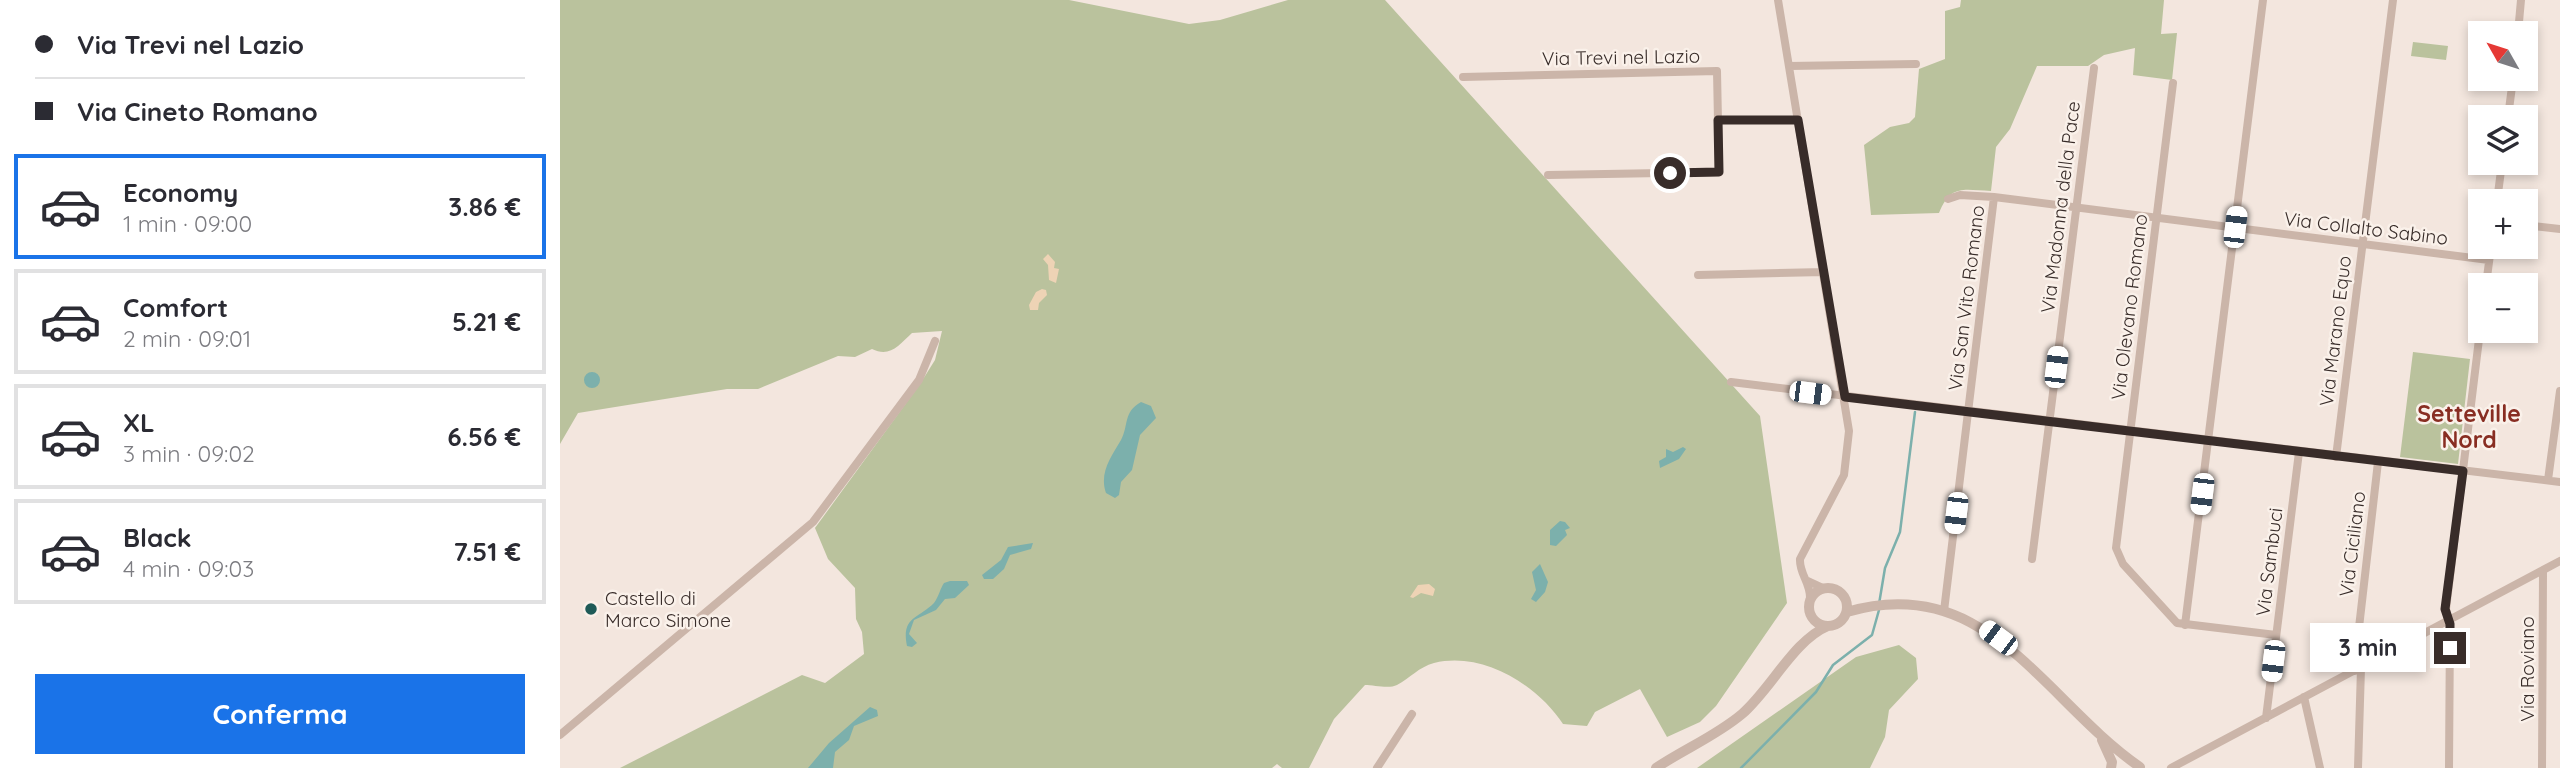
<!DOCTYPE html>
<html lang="it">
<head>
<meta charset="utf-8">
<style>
	body { margin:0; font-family:Quicksand,sans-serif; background:#f2f2f3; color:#2b2b33; height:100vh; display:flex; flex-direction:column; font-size:26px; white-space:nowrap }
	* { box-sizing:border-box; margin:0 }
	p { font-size:23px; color:#7c7c81 }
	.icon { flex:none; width:38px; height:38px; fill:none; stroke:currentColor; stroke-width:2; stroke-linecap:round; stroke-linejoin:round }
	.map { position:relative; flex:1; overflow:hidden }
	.side { display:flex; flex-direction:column; background:#fff; width:560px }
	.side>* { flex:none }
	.guide { display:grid; align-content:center; height:154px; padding:0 35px; background:#fff }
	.needle { width:46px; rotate:309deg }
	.fabs { position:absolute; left:1908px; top:21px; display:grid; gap:14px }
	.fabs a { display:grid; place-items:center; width:70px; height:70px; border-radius:0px; background:#fff; box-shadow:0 4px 10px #0003; font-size:35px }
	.end { position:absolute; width:32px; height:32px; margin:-16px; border:9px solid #382c29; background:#fff; box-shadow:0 0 0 4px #fff }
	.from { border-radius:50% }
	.bubble { position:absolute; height:49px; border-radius:0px; background:#fff; box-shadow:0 4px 10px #0003; font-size:23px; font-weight:700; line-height:49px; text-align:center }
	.car { position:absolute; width:21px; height:42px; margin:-21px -10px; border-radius:9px; box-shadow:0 0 5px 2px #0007; background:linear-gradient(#fff 24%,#345 0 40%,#fff 0 76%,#345 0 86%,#fff 0) }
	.guide b { display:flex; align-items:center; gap:24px; height:66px; font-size:26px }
	.guide b+b { border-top:2px solid #e1e1e2 }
	.guide i { width:18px; height:18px; background:#2b2b33 }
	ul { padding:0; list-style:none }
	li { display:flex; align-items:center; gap:21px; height:105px; margin:0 14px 10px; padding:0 21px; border:4px solid #e1e1e2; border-radius:0px }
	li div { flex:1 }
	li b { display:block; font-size:26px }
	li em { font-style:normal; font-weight:700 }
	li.active { border-color:#1a73e8 }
	li>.icon { width:63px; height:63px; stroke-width:1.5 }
	.action { display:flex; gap:14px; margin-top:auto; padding:14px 35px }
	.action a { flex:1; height:80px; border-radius:0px; background:#1a73e8; color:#fff; font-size:28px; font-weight:700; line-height:80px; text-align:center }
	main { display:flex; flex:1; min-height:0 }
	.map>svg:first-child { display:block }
	.green { fill:#bac29d }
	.sand { fill:#eed3b5 }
	.water { fill:#7cb0ac }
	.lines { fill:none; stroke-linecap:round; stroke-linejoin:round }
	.stream { stroke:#7cb0ac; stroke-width:2.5 }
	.minor { stroke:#cbb5a9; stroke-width:8 }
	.tertiary { stroke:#cbb5a9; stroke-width:10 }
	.route { stroke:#382c29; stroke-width:9 }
	.poi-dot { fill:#1e5a57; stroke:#faf1ea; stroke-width:2.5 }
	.labels { text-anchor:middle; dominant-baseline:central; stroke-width:5; stroke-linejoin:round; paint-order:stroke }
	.street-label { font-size:19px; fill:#382c29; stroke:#faf1ea }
	.poi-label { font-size:19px; fill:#382c29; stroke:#faf1ea; text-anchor:start }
	.quarter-label { font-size:23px; font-weight:bold; fill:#882d22; stroke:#faf1ea }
</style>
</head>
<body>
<main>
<section class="side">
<div class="guide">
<b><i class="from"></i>Via Trevi nel Lazio</b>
<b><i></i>Via Cineto Romano</b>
</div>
<ul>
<li class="active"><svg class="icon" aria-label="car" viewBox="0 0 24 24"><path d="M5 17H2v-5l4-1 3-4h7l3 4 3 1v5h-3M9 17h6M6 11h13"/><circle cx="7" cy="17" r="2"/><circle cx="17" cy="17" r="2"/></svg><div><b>Economy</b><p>1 min · 09:00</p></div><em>3.86 €</em></li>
<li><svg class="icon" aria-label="car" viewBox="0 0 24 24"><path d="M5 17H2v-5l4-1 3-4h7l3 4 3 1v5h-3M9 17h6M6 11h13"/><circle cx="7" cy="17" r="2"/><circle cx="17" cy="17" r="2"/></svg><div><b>Comfort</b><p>2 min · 09:01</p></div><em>5.21 €</em></li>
<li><svg class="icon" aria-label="car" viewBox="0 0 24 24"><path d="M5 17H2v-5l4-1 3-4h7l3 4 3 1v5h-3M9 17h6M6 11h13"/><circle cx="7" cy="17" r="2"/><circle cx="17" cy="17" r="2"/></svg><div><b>XL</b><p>3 min · 09:02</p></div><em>6.56 €</em></li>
<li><svg class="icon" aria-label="car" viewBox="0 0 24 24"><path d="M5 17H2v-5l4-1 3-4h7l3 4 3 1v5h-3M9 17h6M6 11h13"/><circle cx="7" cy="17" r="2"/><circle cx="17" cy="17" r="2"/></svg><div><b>Black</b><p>4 min · 09:03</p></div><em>7.51 €</em></li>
</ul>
<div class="action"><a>Conferma</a></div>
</section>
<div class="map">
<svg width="2000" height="768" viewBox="0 0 2000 768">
	<rect width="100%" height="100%" fill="#f3e6de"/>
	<!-- green -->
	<path class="green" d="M0,0H509L629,24L660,20L728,0H825L1200,416L1227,603L1156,706L1140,722L1107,737L1080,689L1035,712L1027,726L1003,724C977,685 923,651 874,663C859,667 850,678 837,685C829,689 814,685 805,685L774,719L749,768H722L717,764L712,768H60L242,675L265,683L304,654L302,632L296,619L295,588L268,559L255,528L360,384L375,360L382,331L352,333C339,345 330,358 312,349L295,357L278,356L198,389H167L18,413L0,444Z
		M1401,0H1604L1601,34L1617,33L1612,80L1573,75L1575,48L1544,55L1528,66H1477L1450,129L1436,147L1431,191C1403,190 1391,184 1379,213L1311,215L1304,145L1330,127L1349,123L1355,117L1359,69L1385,59V11L1400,7Z
		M1853,42L1888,46L1886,60L1851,56Z
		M1853,352L1910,359L1898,464L1840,457Z
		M1339,645L1356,658L1358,679L1329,710L1325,737L1310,768H1137L1296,657Z"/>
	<!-- sand -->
	<path class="sand" d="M488,254L495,262L494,268L499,269L496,283L489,280L488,265L483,259Z
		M482,289L486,290L487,295L479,303L478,310H470L469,305L476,292Z
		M869,584L875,589L873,596L861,593L853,598L850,597L858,585Z"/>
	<!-- water -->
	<path class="water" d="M24 380a8 8 0 1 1 16 0a8 8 0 1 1-16 0Z
		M581,402L591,406L596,418L580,435L572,470L561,482L559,495L555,498L546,493C539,473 551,457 561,440C569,425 563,412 581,402Z
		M1123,447L1126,449L1119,459L1100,468L1099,461L1106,457V449L1113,452Z
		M1000,521L1005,522L1010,528L1005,530L1007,535L996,546L990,545V530Z
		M473,543L471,549L450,555L444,569L433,579H424L422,575L441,560L448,547Z
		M980,564L988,582L985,592L976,602L971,599L976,590L972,572Z
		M390,581H407L409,585L395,598L385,599L376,610L354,620L349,634L357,643L352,647L347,646C341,617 358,619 374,603C379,596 380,589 384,583Z
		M310,707L317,710L318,716L294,726L289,740L275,752L273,768H248L269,743Z"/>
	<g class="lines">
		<!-- stream -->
		<path class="stream" d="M1319,604L1325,568L1340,532L1355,412
			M1181,768L1256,692L1273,665L1312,635L1319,610"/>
		<!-- minor -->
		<path class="minor" d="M1218,0L1289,431L1284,475L1240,559C1239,574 1251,583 1250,599
			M1958,33L1961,0
			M1229,66L1356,64
			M903,77L1157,71L1159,172L988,175
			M1613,83L1556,548L1563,564L1617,623L1716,635
			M1948,117L1953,79
			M1158,120H1238
			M1388,199L1400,195L1434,197L1929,260
			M1937,201L1942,163
			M1965,225L2000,229
			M1138,275L1264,272
			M1926,285L1931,247
			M1171,382L2000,482
			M1776,457L1833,0
			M1988,480L2000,391
			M1472,559L1534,68
			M1248,581L1263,588
			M1384,611L1434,197
			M1625,625L1703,0
			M1794,671L1818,462
			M1744,697L1760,768
			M1706,718L1739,452
			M0,735L253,522L359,380L375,341
			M817,768L852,714
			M1611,768L2000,561
			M1798,768L1801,668
			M1889,768L1890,624L1886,609L1920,331
			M1982,768L1983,571"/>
		<!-- tertiary -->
		<path class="tertiary" d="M1249 607a19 19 0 1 1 38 0a19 19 0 1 1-38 0Z
			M1287,612C1427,571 1483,700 1580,767
			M1542,740L1552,762L1551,768
			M1096,768C1124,749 1156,736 1182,714C1211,689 1234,640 1268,626"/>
	</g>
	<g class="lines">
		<!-- route -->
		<path class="route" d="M1110,173L1159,172L1158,120H1238L1285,397L1903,471L1885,609L1890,624V648"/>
	</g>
	<!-- markers -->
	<circle class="poi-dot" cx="31" cy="609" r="7"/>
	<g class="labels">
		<!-- street labels -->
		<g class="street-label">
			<text transform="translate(1061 57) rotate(-1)">Via Trevi nel Lazio</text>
			<text transform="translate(1500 207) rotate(-83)">Via Madonna della Pace</text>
			<text transform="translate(1806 228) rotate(7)">Via Collalto Sabino</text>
			<text transform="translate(1406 298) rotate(-83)">Via San Vito Romano</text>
			<text transform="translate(1569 307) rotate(-83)">Via Olevano Romano</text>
			<text transform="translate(1775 331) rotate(-83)">Via Marano Equo</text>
			<text transform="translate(1792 544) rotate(-83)">Via Ciciliano</text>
			<text transform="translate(1709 562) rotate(-83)">Via Sambuci</text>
			<text transform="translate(1967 669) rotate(-90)">Via Roviano</text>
		</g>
		<!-- poi labels -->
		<g class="poi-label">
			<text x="45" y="598">Castello di<tspan x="45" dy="22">Marco Simone</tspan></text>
		</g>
		<!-- quarter labels -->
		<g class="quarter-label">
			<text x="1909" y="413">Setteville<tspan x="1909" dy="26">Nord</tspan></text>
		</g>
	</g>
</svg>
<div class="fabs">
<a><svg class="needle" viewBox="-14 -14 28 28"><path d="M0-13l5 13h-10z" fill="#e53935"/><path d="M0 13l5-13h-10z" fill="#7c7c81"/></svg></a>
<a><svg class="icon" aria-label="layers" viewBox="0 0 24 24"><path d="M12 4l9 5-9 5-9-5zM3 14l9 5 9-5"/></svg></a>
<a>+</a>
<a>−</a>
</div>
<i class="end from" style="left:1110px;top:173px"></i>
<i class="end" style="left:1890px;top:648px"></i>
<div class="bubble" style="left:1750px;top:623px;width:116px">3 min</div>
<i class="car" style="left:1675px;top:227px;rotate:7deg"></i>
<i class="car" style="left:1496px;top:367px;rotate:7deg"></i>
<i class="car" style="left:1250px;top:393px;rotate:97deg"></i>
<i class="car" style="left:1642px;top:494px;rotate:187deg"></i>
<i class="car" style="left:1396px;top:513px;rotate:187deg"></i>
<i class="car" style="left:1438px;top:638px;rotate:307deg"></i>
<i class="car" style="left:1713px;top:661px;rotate:187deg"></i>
</div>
</main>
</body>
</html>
